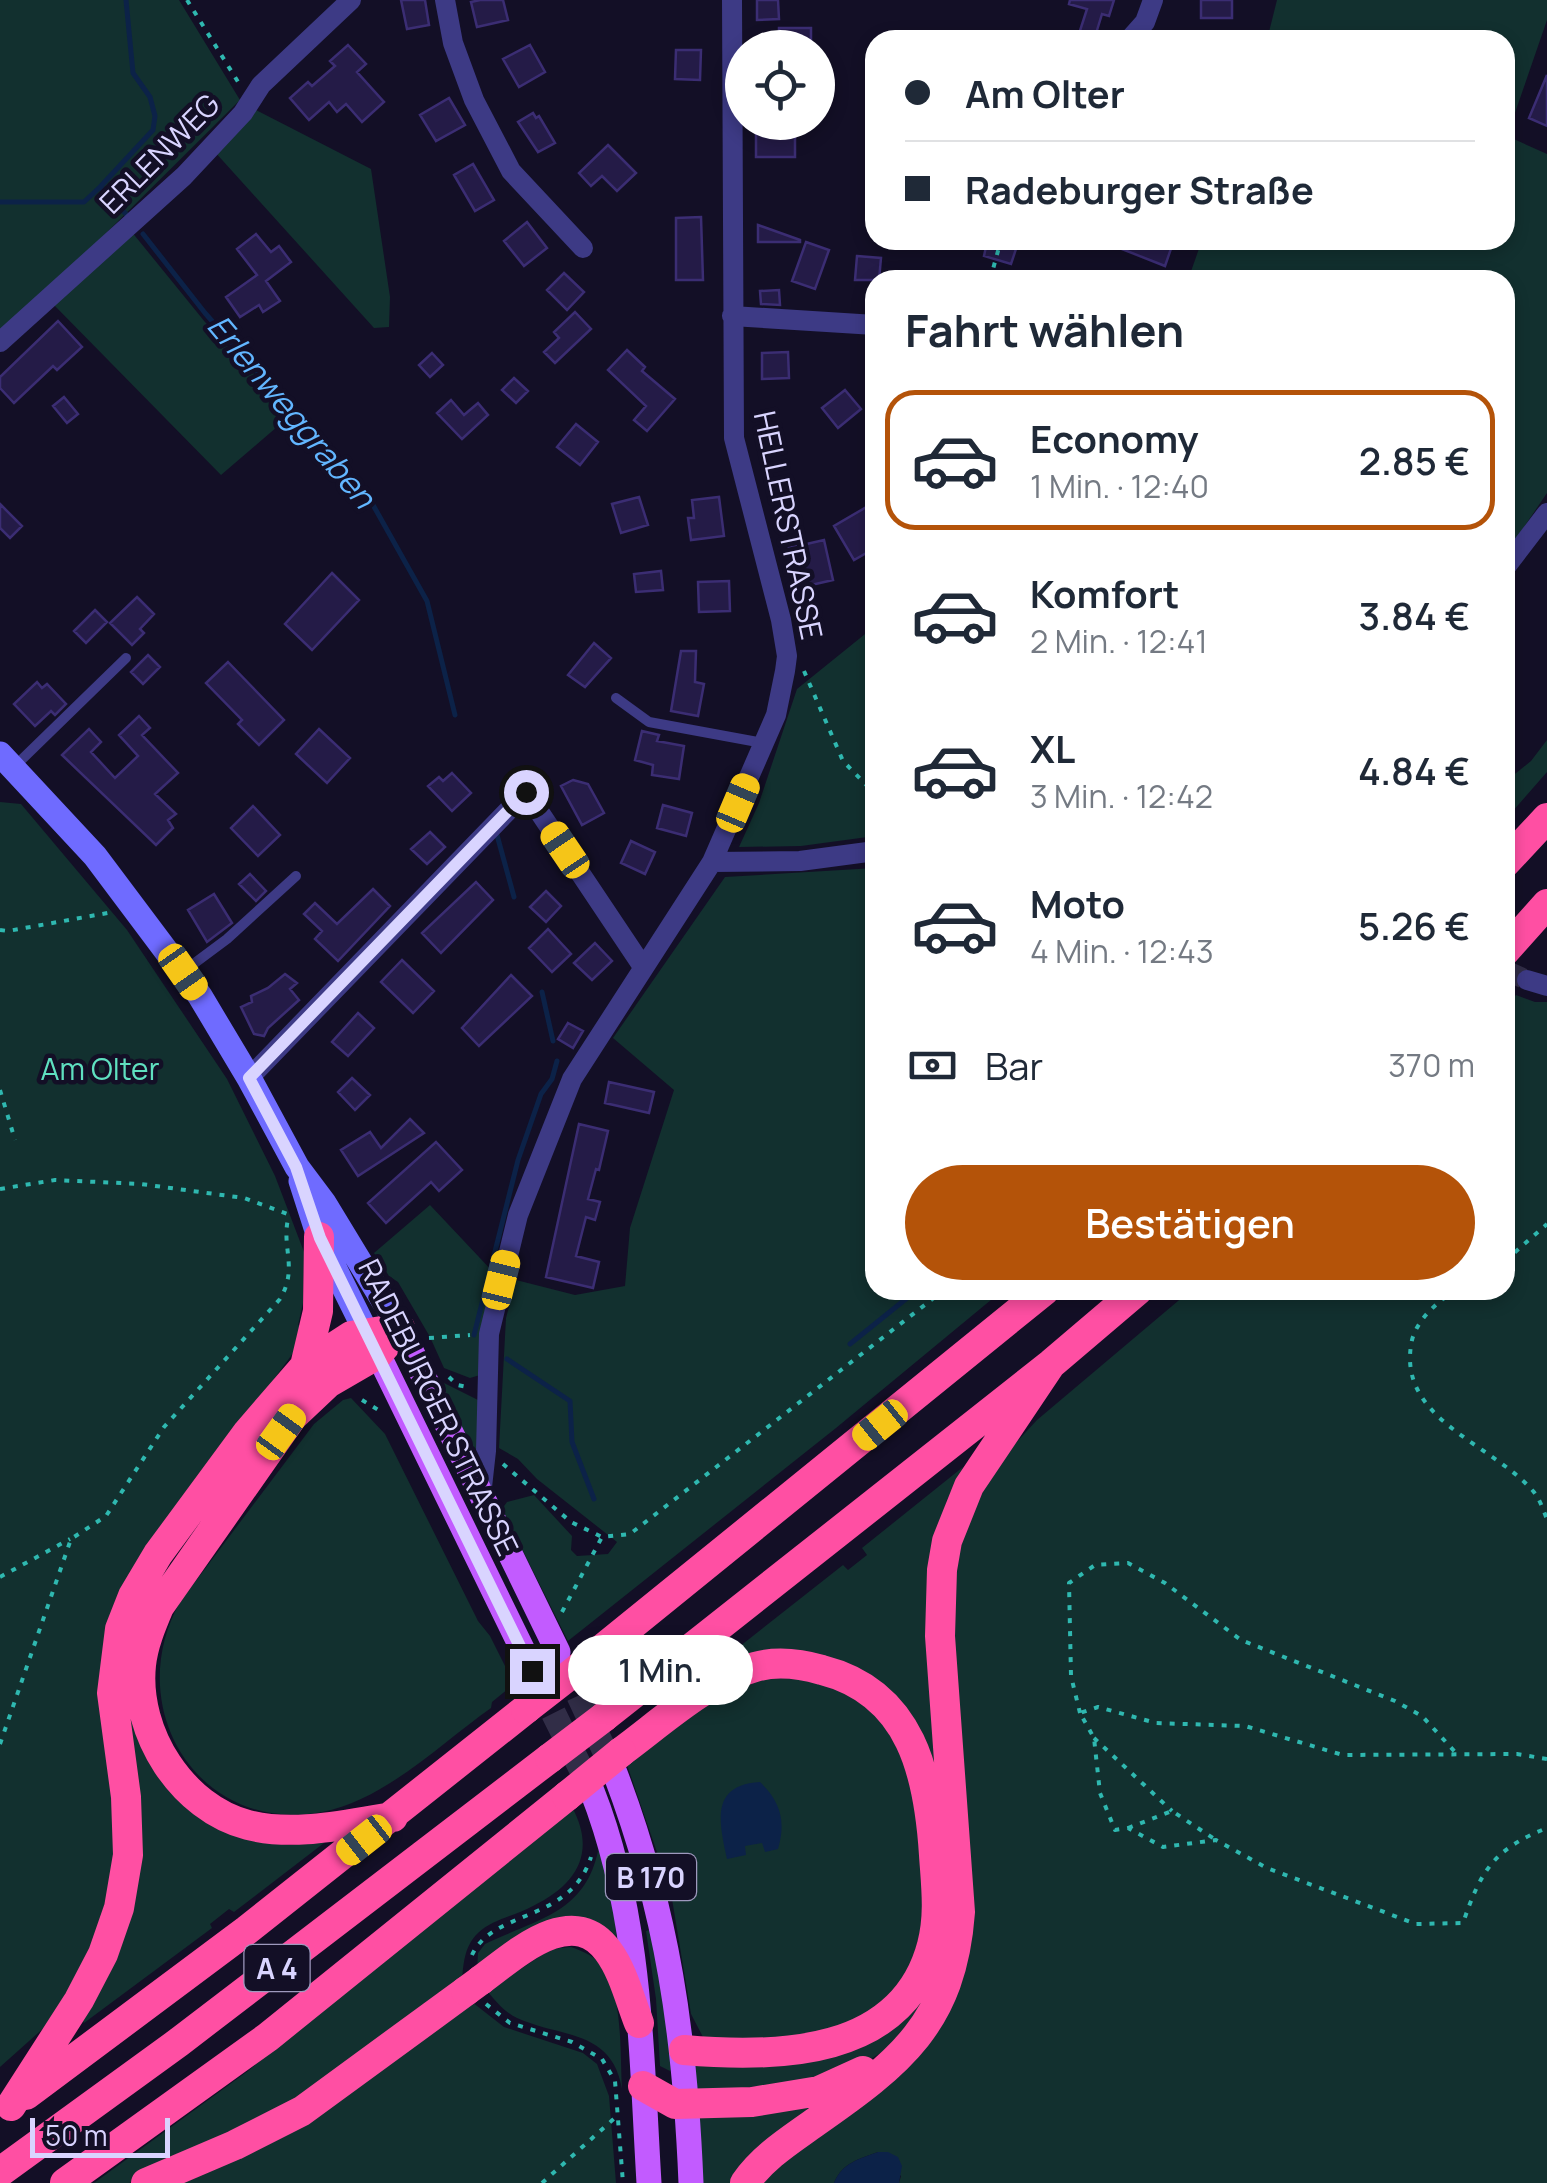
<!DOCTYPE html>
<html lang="de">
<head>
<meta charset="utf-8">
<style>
	body { margin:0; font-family:Manrope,sans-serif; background:#f6f6f7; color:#1f2937; height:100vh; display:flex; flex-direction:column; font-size:38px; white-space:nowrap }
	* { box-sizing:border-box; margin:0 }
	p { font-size:32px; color:#747a83 }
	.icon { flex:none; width:55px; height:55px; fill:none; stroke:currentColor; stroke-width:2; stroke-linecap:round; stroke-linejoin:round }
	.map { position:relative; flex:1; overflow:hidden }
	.details { position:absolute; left:865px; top:270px; width:650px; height:1030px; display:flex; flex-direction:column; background:#fff; border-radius:30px; box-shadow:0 5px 15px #0003 }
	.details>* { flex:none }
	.top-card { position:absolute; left:865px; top:30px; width:650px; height:220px; border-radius:30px; box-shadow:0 5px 15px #0003; display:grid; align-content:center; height:220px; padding:0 40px; background:#fff }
	.tools { position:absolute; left:725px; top:30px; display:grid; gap:20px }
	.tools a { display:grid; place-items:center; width:110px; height:110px; border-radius:50%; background:#fff; box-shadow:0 5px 15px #0003; font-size:50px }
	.scale { position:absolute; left:30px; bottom:25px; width:140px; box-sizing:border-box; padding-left:10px; border:5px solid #d9d4ff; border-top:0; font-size:28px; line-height:35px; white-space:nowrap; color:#d9d4ff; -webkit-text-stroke:8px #130f26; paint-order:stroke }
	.end { position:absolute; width:45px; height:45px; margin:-22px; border:12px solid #d9d4ff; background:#111; box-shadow:0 0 0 5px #111 }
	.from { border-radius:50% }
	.bubble { position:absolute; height:70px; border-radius:35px; background:#fff; box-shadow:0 5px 15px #0003; font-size:32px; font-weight:600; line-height:70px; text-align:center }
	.car { position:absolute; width:30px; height:60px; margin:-30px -15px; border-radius:12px; box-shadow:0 0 8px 2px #0007; background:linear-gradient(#f5c518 24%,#345 0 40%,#f5c518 0 76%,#345 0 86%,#f5c518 0) }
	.top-card b { display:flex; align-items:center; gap:35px; height:95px; font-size:38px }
	.top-card b+b { border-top:2px solid #e0e1e3 }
	.top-card i { width:25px; height:25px; background:#1f2937 }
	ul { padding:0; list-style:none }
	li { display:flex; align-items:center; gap:30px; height:140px; margin:0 20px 15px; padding:0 20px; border:5px solid transparent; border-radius:30px }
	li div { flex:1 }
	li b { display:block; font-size:38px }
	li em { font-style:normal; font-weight:600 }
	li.active { border-color:#b45309 }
	li>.icon { width:90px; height:90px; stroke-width:1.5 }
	h2 { padding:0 40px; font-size:45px; line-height:120px }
	.pay { display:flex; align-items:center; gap:25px; height:110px; padding:0 40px; font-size:38px }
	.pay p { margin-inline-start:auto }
	.cta { display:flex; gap:20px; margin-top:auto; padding:20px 40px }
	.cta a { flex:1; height:115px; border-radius:60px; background:#b45309; color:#fff; font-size:40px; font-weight:600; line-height:115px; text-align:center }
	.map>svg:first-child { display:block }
	.green { fill:#12302f }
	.water { fill:#0c2248 }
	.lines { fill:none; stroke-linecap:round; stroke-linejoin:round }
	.stream { stroke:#0c2248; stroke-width:5 }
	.building { fill:#241b47; stroke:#3b2d73; stroke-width:2.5 }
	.minor-tunnel { stroke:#312d47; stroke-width:20; stroke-dasharray:20 10; stroke-linecap:butt }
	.primary-tunnel { stroke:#312d47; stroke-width:25; stroke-dasharray:25 12; stroke-linecap:butt }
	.path { stroke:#2fb8b0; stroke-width:4; stroke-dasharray:5 8; stroke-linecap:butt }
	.service { stroke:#3d3a85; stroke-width:10 }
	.minor { stroke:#3d3a85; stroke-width:20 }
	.secondary { stroke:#6f6bff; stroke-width:25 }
	.primary { stroke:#c25bff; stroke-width:25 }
	.motorway { stroke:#ff4fa3; stroke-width:30 }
	.motorway-bridge { stroke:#ff4fa3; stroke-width:30 }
	.route { stroke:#d9d4ff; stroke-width:12 }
	.labels { text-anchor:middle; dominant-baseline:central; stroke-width:9; stroke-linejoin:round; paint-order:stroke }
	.shield { fill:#130f26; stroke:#9e99be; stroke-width:2.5 }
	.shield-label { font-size:28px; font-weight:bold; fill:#d9d4ff }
	.street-label { font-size:30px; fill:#d9d4ff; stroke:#130f26 }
	.park-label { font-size:30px; fill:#5fe0c0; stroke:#130f26 }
	.water-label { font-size:32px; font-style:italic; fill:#62b6ff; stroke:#130f26 }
</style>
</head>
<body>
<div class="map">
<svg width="1547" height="2183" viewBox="0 0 1547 2183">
	<rect width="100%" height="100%" fill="#130f26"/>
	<!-- green -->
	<path class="green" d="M0,0H179L240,100L76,263L0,333Z
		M1277,0H1547V20L1507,136L1547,154V493L1505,555V280H1188L1202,240H1505V40H1267Z
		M254,109L371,169L390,297L389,327L374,328L214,151Z
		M131,231L205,322L292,414L221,475L53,304Z
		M875,626V836L801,846L739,847L759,803L797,689Z
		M1547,740V772L1505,820V782L1531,761Z
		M0,802L21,804L127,930L227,1079L275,1176L304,1252L303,1303L298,1325L304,1328L296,1349L147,1552L114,1805L116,1869L90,1962L47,2025L0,2067Z
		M875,868V1290H1003L836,1428L568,1641L502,1509L507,1502L534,1495L572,1536L571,1550L577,1556L608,1554L617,1542L537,1479L518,1459L499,1448L506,1318L516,1280L575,1295L625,1286L630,1228L674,1090L613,1038L725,877Z
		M1516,995L1535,1002H1547V2183H899L901,2176L878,2152C859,2159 842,2163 834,2183H752L934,2035L951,2008L965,1969L951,1621L962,1532L982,1488L1001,1459L1037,1420L1191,1290H1505V1007Z
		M430,1205L495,1274L480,1375L470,1378L444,1368L430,1337L398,1282L389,1276L374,1253Z
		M438,1380L478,1400V1451L475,1453Z
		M351,1398L385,1434L478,1621L490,1636L514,1684L492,1702L491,1708C440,1744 385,1800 322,1812C198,1835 121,1707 180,1602L314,1424L343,1400Z
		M963,1467L947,1500L939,1526L941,1809L930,1757L829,1662L692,1684L843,1565L848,1570L867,1555L862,1548Z
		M781,1675L838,1687L870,1706L908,1756L929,1900L908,1976L862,2021L778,2042L703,2037L691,2014L671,1893L627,1765L730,1687Z
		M127,1707L138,1735L258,1842L291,1845L322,1840L324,1843L234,1912L229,1909L210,1924L212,1928L84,2023L81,2018L104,1981Z
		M572,1807C597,1853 576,1885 533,1906C515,1916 493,1919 478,1933C464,1946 463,1966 462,1984L254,2128L129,2183H94L248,2071L494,1867Z
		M599,1846L613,1906L618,1949L590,1928L477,1972L478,1953L485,1944C539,1918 587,1913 599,1846Z
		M649,1930L661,1974L673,2067L670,2071L660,2066L656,1999L646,1931Z
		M571,1947C584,1952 596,1956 604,1969C623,1997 620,2056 622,2089C612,2029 561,2038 517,2018C504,2012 496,2001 487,1991L551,1949Z
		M935,1984L898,2042L842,2077L696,2093L695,2063L798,2060Z
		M472,2002L504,2027L583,2053L597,2064L609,2096L616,2183H181Z
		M823,2099L732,2183H701L697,2116Z"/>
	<!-- water -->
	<path class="water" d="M760,1782C781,1802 786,1822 778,1849L765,1852L762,1843L745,1846L746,1855L727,1859C719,1822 710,1785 760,1782Z
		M878,2152H888L898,2157L902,2166L899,2183H834C842,2163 859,2159 878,2152Z"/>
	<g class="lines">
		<!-- stream -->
		<path class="stream" d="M126,0L133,73L150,97L155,116L153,130L100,187L128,216
			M0,202H84L100,187
			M143,234L205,313L263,379L308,423L368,496L427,601L455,715
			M497,835L514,897
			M542,992L553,1041
			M474,1335L518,1160L541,1094L552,1079L557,1061
			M850,1344L917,1290
			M507,1359L570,1401L572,1442L594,1499"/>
	</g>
	<!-- building -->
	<path class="building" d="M401,0H425L429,25L407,29Z
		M480,0H503L508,20L477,27L471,2Z
		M757,0H778L779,19L757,20Z
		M1070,0H1114L1109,16L1102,14L1094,40H1077L1087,9L1069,4Z
		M1201,0H1232V18H1201Z
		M779,28H811V42L779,43Z
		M348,45L366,64L357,72L384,102L362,122L346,104L337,112L329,102L309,120L290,98L308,82L312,86L335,66L330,61Z
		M530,45L545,72L519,87L503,59Z
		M676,50H701L700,80L675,79Z
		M1547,75V126L1529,118Z
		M449,98L465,125L436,141L420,115Z
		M533,113L536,118L539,116L555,143L538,152L518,122Z
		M756,122H795V157H756Z
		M608,145L636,173L617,191L602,176L591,186L579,173Z
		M473,164L494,200L475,211L454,175Z
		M701,217L703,280H676V218Z
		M527,222L547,248L524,266L504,241Z
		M758,225L800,240V242H758Z
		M256,234L271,252L279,246L291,262L266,281L280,301L263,312L259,305L240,317L226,297L257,275L237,249Z
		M1099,240H1174L1165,266Z
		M806,242L829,250L815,289L792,281Z
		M987,242L1016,249L1011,264L984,256Z
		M857,256L881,258L879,280H855Z
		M564,273L584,292L567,310L547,290Z
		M779,290L780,305L761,304L760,291Z
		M575,312L591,329L555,363L544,352L559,338L554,332Z
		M58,321L82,347L57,370L53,366L14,403L0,388V377Z
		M627,350L645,367L642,371L675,399L647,431L634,420L646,406L608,370Z
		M788,352L789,378L762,379V353Z
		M432,353L443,365L430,377L419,365Z
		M514,378L528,391L516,403L502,390Z
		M845,390L861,409L838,428L822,408Z
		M64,397L78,414L67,423L53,406Z
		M451,400L464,415L478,403L488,415L462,439L437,413Z
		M576,424L598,442L580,465L557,447Z
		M639,497L648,525L621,533L612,504Z
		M719,497L724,536L691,540L688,518H694L692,500Z
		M875,502V548L854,560L834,526Z
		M0,504L22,526L10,538L0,528Z
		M824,540L833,580L798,588L789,548Z
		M661,571L663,590L636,592L634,574Z
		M332,573L359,600L312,650L285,624Z
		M729,581L730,611L699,612L698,582Z
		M137,597L154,614L140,629L144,633L132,645L110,623Z
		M95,610L107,622L86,643L74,631Z
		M594,643L611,658L585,687L568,675Z
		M681,651H696L695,682L704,684L698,716L671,711Z
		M148,655L160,667L143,684L131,672Z
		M228,662L284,720L259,745L238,724L242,720L206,683Z
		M37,682L42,688L47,684L66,704L55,715L51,711L35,726L14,704Z
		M139,716L150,728L142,735L178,773L155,794L176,814L168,820L173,828L156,845L62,755L89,729L101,742L91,752L115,778L138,756L119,735Z
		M319,729L350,758L327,783L296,754Z
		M642,731L659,735L657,741L684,746L679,779L652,775L653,765L635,760Z
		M452,773L471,793L452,811L428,786L439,777L443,781Z
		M573,780L588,784L604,813L582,825L561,786Z
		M663,805L692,813L686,836L657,828Z
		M253,806L280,835L258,856L231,828Z
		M430,832L445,847L427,864L411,849Z
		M631,841L655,852L645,874L621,863Z
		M250,874L266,891L256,901L239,884Z
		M476,882L493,900L441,953L422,933Z
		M373,889L390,906L338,961L315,939L322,931L304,914L315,903L337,924Z
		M546,891L561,906L546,922L530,907Z
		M214,894L232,923L207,942L188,910Z
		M548,929L571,954L552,972L529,948Z
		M595,943L612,961L592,980L574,963Z
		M402,960L434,991L413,1013L381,982Z
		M285,974L297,983L290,989L299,1000L268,1028L264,1036L254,1034L241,1007L252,1002L251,996L268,988Z
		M511,975L532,996L479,1046L462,1028Z
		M358,1013L374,1028L348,1056L332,1042Z
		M568,1023L583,1031L573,1048L558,1039Z
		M352,1078L370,1095L355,1110L338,1092Z
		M609,1082L654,1092L649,1113L605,1103Z
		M410,1119L424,1133L358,1176L341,1150L370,1132L381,1148Z
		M579,1124L608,1131L599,1170L596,1169L588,1199L600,1202L595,1220L586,1217L576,1256L599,1262L593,1288L546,1277Z
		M436,1142L462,1170L439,1191L431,1182L386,1223L368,1203Z"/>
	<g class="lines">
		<!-- minor-tunnel -->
		<path class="minor-tunnel" d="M1505,970L1527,980"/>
		<!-- primary-tunnel -->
		<path class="primary-tunnel" d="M563,1662L615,1773
			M537,1680L592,1791"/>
		<!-- path -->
		<path class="path" d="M187,0L240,85
			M990,280L1001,240
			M804,671L843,761L875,794
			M0,930L8,931L113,912
			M0,1090L15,1140
			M0,1189L55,1180L141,1184L244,1198L290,1215
			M1505,1261L1547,1224
			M1457,1290C1438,1300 1417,1320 1412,1340C1395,1419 1490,1442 1533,1491C1540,1499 1543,1510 1547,1519
			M429,1338L470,1335
			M449,1377L457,1385L467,1387
			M362,1400L380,1411
			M503,1464L571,1522L602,1537L630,1534L944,1290
			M0,1577L70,1539
			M562,1612L602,1537
			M1080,1713L1071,1676L1069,1583L1095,1565L1128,1563L1165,1583L1241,1640L1395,1701L1422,1716L1456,1753
			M1094,1738L1172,1811
			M0,1744L71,1539L106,1516L164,1427L280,1299C299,1267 280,1247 289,1215
			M1547,1759L1517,1754L1343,1755L1245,1726L1156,1723L1098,1707L1080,1713L1094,1738L1100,1793L1115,1830L1128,1828L1163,1847L1216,1840L1267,1868L1416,1924L1463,1923C1481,1870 1494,1849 1547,1828
			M1128,1828L1172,1811L1216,1840
			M472,1955C493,1909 570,1923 591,1857
			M486,2004L510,2023L572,2042L602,2059L615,2081L623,2183
			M542,2183L617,2116"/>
		<!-- service -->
		<path class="service" d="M616,698L649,722L763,743
			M14,767L126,658
			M184,971L227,939L296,876"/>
		<!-- minor -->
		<path class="minor" d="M445,0L453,43L474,100L511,171L583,248
			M1129,40L1145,22L1153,0
			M732,316L875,325
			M0,342L184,176L243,113L261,85L351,0
			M1505,568L1547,513
			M712,862L800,861L875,851
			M1527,980L1547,986
			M249,1078L526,792L643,967
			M481,1496L486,1451L489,1334L518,1215L572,1079L712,862L776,715L785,671L787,656L781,620L734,438L732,0"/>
		<!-- secondary -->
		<path class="secondary" d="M0,754L95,856L200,996L249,1078L297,1167L324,1203L400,1328
			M301,1181L319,1237L375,1350"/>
		<!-- primary -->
		<path class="primary" d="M400,1328L558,1652
			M378,1354L533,1671
			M615,1773C668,1912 685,2036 691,2183
			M592,1791C641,1915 641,2052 649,2183"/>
		<!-- motorway -->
		<path class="motorway" d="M1505,863L1547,818
			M1505,951L1547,904
			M305,1366L318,1311L319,1237
			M580,1667L1045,1290
			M604,1717L1051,1364L1138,1290
			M621,1752C662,1722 705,1681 755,1667C776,1661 801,1664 822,1670C912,1693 929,1775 934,1855C936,1885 940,1915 932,1945C903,2057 776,2058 684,2050
			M393,1817C345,1824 296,1837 248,1825C182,1808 134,1733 141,1665C143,1645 151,1626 159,1607L293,1416L328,1383L378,1354L400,1328
			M481,1980C514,1956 572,1901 608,1951C623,1971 630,2000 639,2023
			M643,2086L675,2104L752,2102L819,2091L863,2071
			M26,2095L247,1930L526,1709
			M11,2106L79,2000L103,1954L119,1908L128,1855L126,1797L112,1693L120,1629L133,1596L158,1554L248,1432L305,1366L351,1336L400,1328
			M0,2172L179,2042L550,1758
			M65,2183L268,2037L567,1796
			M146,2183L235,2145L302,2111L466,1991
			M745,2183C763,2157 789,2141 814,2123C900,2063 952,2023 960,1912L940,1636L942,1570L947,1541L969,1486L1051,1364"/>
		<!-- motorway-bridge -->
		<path class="motorway-bridge" d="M526,1709L580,1667
			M550,1758L604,1717
			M567,1796L621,1752
			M466,1991L481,1980"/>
	</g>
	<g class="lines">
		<!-- route -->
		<path class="route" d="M526,792L249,1078L296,1167L320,1238L532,1671"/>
	</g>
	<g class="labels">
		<!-- shield labels -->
		<g class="shield">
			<rect x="606" y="1854" width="90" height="46" rx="8"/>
			<rect x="244.5" y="1945" width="65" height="46" rx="8"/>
		</g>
		<g class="shield-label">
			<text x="651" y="1877">B 170</text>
			<text x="277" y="1968">A 4</text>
		</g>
		<!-- street labels -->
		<g class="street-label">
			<text transform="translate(159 153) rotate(-45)">ERLENWEG</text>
			<text transform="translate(789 525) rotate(78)">HELLERSTRASSE</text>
			<text transform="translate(439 1407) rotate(64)">RADEBURGER STRASSE</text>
		</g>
		<!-- park labels -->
		<g class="park-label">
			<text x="100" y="1068">Am Olter</text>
		</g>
		<!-- water labels -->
		<g class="water-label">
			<text transform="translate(292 411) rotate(50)">Erlenweggraben</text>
		</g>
	</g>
</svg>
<div class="tools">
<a><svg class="icon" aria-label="locate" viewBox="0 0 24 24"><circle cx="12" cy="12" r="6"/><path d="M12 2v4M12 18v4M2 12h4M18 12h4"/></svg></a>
</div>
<div class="scale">50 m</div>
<i class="end from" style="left:526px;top:792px"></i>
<i class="end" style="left:532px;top:1671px"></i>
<div class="bubble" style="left:568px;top:1635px;width:185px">1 Min.</div>
<i class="car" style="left:738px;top:803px;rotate:23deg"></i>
<i class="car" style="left:565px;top:850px;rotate:326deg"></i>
<i class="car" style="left:183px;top:972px;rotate:145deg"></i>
<i class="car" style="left:501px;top:1280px;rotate:14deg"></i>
<i class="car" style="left:880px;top:1425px;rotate:231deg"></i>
<i class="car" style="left:281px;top:1432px;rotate:36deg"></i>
<i class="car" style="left:364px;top:1840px;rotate:232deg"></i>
<div class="top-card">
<b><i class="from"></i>Am Olter</b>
<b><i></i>Radeburger Straße</b>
</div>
<section class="details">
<h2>Fahrt wählen</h2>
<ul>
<li class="active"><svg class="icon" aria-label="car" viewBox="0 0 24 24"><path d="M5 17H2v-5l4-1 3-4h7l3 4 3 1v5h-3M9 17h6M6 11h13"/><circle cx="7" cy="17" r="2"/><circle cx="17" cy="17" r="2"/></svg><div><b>Economy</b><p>1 Min. · 12:40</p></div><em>2.85 €</em></li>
<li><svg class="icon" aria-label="car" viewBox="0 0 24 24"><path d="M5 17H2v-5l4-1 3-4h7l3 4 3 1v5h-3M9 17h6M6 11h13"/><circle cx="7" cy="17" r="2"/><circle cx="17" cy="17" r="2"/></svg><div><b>Komfort</b><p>2 Min. · 12:41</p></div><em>3.84 €</em></li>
<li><svg class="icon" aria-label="car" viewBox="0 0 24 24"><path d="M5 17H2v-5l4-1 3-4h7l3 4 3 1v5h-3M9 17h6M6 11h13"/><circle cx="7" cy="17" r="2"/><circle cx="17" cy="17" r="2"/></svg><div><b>XL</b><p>3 Min. · 12:42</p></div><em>4.84 €</em></li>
<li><svg class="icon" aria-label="car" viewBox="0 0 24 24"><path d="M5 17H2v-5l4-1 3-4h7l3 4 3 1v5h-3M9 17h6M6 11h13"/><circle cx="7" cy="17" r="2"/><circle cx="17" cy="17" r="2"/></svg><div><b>Moto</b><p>4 Min. · 12:43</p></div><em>5.26 €</em></li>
</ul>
<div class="pay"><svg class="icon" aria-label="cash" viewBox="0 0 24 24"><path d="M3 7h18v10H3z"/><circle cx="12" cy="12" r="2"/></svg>Bar<p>370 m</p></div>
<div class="cta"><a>Bestätigen</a></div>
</section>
</div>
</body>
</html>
